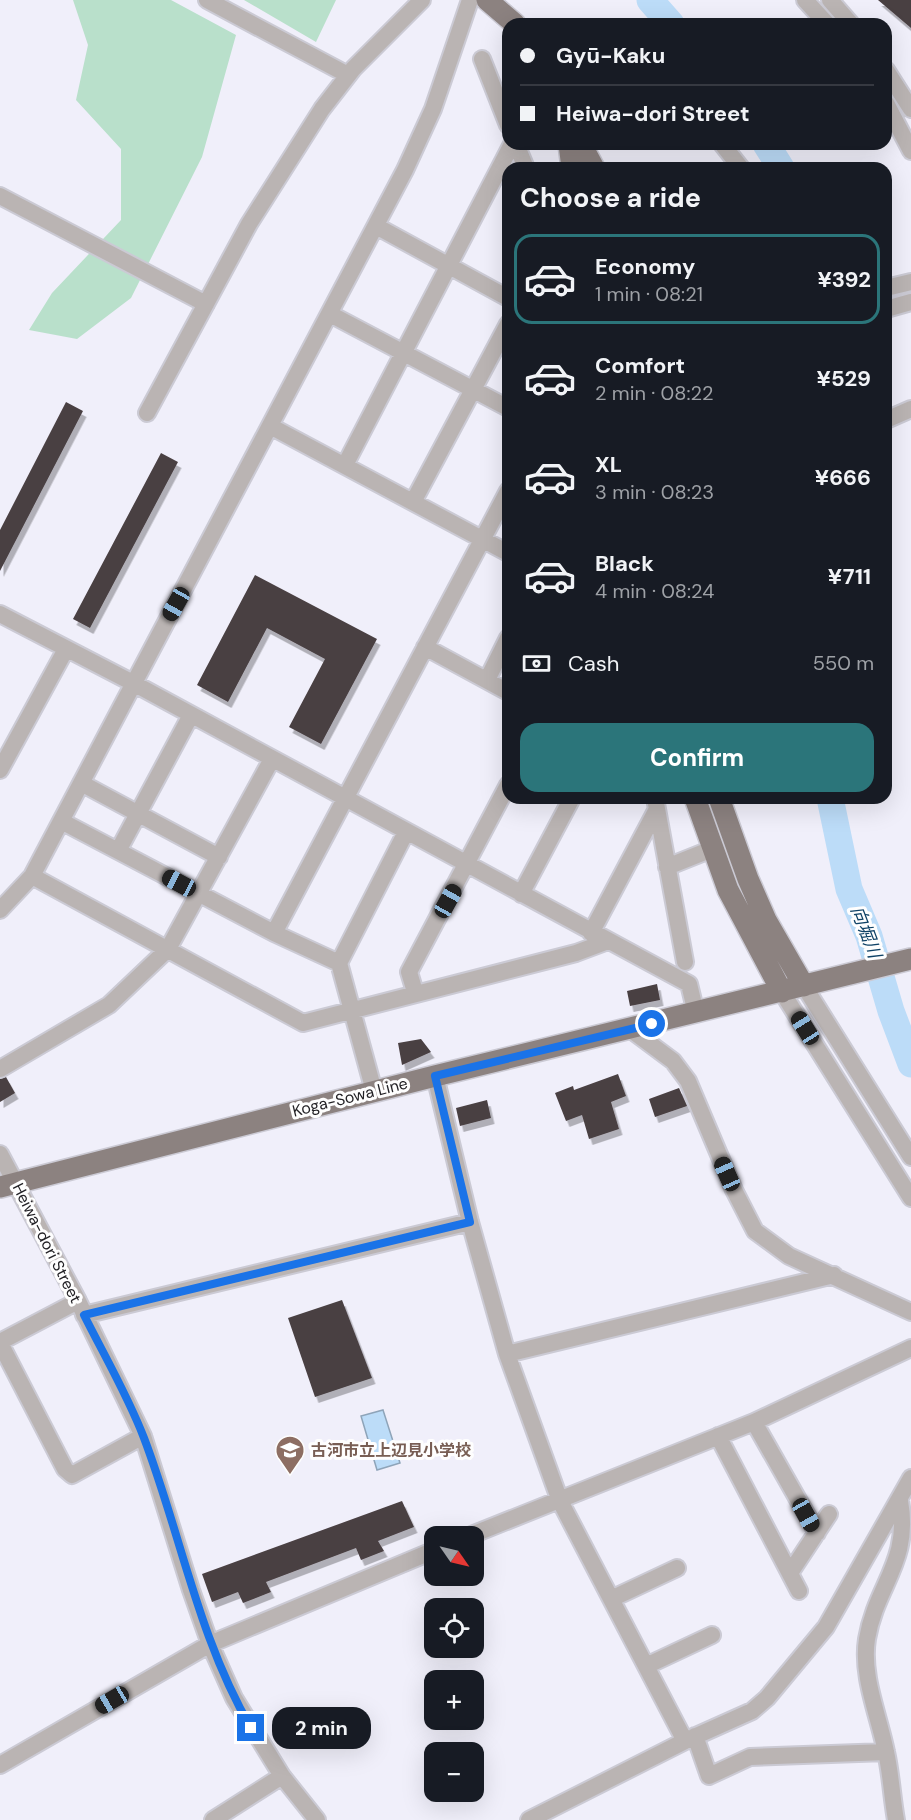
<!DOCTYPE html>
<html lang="en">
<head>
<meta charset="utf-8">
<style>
	body { margin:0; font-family:"DM Sans","Noto Sans JP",sans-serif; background:#242831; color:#f1f3f6; height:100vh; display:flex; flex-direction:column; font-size:22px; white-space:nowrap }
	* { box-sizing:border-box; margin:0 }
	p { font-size:20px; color:#9ea1a6 }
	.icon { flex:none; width:33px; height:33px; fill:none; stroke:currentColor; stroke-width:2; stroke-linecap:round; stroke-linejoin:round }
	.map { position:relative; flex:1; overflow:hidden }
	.drawer { position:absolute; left:502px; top:162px; width:390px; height:642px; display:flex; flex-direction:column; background:#171b24; border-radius:18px; box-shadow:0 6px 24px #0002 }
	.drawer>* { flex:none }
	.banner { position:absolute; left:502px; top:18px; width:390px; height:132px; border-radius:18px; box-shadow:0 6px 24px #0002; display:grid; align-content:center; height:132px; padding:0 18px; background:#171b24 }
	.needle { width:39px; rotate:124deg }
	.tools { position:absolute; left:424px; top:1526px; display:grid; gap:12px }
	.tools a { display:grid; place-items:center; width:60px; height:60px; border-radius:12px; background:#171b24; box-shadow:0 6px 24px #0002; font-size:30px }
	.end { position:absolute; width:27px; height:27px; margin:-14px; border:8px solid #1a73e8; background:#fff; box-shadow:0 0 0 3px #fff }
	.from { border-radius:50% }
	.bubble { position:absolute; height:42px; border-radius:18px; background:#171b24; box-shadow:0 6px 24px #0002; font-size:20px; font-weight:700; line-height:42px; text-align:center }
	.car { position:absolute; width:18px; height:36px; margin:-18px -9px; border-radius:8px; box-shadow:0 0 4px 2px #0007; background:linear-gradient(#222 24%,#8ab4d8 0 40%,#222 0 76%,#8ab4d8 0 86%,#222 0) }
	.banner b { display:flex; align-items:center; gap:21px; height:57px; font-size:22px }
	.banner b+b { border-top:2px solid #363941 }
	.banner i { width:15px; height:15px; background:#f1f3f6 }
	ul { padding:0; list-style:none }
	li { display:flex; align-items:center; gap:18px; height:90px; margin:0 12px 9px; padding:0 6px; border:3px solid transparent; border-radius:18px }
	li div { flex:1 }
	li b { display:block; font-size:22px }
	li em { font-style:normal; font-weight:700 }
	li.on { border-color:#2b757a }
	li>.icon { width:54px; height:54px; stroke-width:1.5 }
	h2 { padding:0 18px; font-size:27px; line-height:72px }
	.pay { display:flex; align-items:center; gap:15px; height:66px; padding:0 18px; font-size:22px }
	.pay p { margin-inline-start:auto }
	.button { display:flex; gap:12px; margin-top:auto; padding:12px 18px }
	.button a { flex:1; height:69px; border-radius:18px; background:#2b757a; color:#fff; font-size:24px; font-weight:700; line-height:69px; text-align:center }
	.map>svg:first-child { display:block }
	.green { fill:#b9e0cb }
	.water { fill:#bcdcf8; stroke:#8ea4b9; stroke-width:1.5 }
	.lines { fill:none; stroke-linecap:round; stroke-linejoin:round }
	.river { stroke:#bcdcf8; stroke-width:27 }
	.building { fill:#4a4043; filter:url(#shadow) }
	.minor-casing { stroke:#cbcad4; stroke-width:20 }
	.major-casing { stroke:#cbcad4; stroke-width:24 }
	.minor { stroke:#bab4b3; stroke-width:16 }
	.major { stroke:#8c8280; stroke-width:21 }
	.route { stroke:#1a73e8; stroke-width:8 }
	.labels { text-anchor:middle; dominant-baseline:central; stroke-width:6; stroke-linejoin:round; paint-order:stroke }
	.street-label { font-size:16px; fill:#232226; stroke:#fefefe }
	.education-label { font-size:16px; font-weight:bold; fill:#785e54; stroke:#fefefe; text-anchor:start }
	.water-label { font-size:18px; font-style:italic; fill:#0f4266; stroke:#fefefe }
</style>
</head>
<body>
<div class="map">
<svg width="911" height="1820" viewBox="0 0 911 1820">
	<defs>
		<filter id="shadow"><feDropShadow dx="3.5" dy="6" stdDeviation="0" flood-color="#0004"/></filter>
	</defs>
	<rect width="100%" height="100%" fill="#f0effa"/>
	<!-- green -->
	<path class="green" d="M73,0H171L236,35L202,157L131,298L77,339L29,330L52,293L121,220V149L76,100L88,45Z
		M244,0H336L316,42Z"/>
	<!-- water -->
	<path class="water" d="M383,1410L400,1463L377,1470L361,1416Z"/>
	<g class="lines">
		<!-- river -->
		<path class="river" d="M650,0L671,24
			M766,144L781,168
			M830,798L849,889L869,936L891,1011L911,1064"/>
	</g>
	<!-- building -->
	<path class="building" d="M878,0H911V28Z
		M66,402L83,411L0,571V530Z
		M161,453L178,462L90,628L73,619Z
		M255,575L377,639L321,744L289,727L325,659L267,628L228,702L197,685Z
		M657,984L660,1000L630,1006L627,991Z
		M421,1039L431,1052L402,1065L398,1043Z
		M618,1074L626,1096L611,1102L619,1129L589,1139L582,1115L566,1121L555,1093L573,1086L574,1090Z
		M6,1077L15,1093L0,1102V1079Z
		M679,1088L687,1106L655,1117L649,1099Z
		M487,1100L491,1118L460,1126L456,1108Z
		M342,1300L372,1378L315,1397L288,1318Z
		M402,1501L414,1527L378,1541L384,1551L361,1560L356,1548L266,1582L271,1592L243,1603L238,1592L212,1602L202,1574Z"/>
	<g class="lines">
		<!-- minor casing -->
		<g class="minor-casing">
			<path id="minor" d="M207,0L348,75
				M805,0L827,24
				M830,0L851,24
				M482,59L508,125
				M886,70L911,109
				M886,103L911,151
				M516,144L526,168
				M722,144L741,168
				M0,196L206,304
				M376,226L508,298
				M886,288L911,282
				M886,309L911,302
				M330,314L508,408
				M147,413L249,224L322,109L353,69L422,0
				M886,420L911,409
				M272,427L508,553
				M345,465L512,144
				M413,502L508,324
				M0,614L133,683L689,984L696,1013
				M425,647L508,692
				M487,680L508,638
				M0,770L66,649
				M81,783L219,857
				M655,798L685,962
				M61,821L274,933L339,963
				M118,851L191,715
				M667,867L712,849
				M32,876L303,1023L576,953L608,941
				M521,894L572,798
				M0,910L32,876L405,170L433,109L470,0
				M274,933L508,491
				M591,933L657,809
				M804,986L911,1157
				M415,992L409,972L508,785
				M782,992L911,1198
				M630,1029L673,1061L688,1081L734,1190L755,1231L789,1256L911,1312
				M0,1069L109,1005L168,949L272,759
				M435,1076L470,1222L507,1354L560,1501L685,1741
				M374,1091L339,963L406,832
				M0,1154L78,1301L143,1436L191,1590L210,1644L234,1698L282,1776L317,1820
				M84,1315L470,1222
				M0,1342L78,1301
				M0,1343L65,1469L72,1475L143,1436
				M507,1354L834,1275
				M754,1422L817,1533
				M718,1436L799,1591
				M469,1536L754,1422L911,1348
				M790,1573L829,1514
				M611,1599L677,1568
				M646,1666L712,1635
				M695,1736L709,1776L750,1757L886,1752
				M0,1765L210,1644L435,1550
				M213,1820L282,1776
				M529,1820L685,1741L752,1711L767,1698L826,1627L911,1478
				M896,1820C892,1798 891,1774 886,1752C879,1716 861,1676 867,1639C876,1585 911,1562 900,1501"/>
		</g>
		<!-- major casing -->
		<g class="major-casing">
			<path id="major" d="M487,0L515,24
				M569,144L572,168
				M581,144L594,168
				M695,798L728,890L782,992
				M719,798L748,879L766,920L804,986
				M0,1187L435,1076L911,959"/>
		</g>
		<!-- minor -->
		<use href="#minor" class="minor"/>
		<!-- major -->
		<use href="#major" class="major"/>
	</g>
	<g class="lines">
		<!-- route -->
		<path class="route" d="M251,1728C198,1637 181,1535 144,1438C128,1396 104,1355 84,1315L470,1222L435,1076L652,1024"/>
	</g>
	<!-- icons -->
	<defs>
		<g id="school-pin" transform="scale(1.5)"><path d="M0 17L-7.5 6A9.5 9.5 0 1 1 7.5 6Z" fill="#8d6e63" stroke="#fefefe"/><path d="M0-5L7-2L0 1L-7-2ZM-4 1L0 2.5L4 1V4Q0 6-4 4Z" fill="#fff"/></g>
	</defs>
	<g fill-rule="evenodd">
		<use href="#school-pin" x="290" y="1450"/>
	</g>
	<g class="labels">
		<!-- street labels -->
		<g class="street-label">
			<text transform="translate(350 1097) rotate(-14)">Koga-Sowa Line</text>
			<text transform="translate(47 1243) rotate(63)">Heiwa-dori Street</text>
		</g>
		<!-- education labels -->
		<g class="education-label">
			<text x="311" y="1450">古河市立上辺見小学校</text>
		</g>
		<!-- water labels -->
		<g class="water-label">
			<text transform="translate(866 932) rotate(69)">向堀川</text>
		</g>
	</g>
</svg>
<div class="tools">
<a><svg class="needle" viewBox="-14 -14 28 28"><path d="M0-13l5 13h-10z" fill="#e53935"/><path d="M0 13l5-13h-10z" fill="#9ea1a6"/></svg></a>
<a><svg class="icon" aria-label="locate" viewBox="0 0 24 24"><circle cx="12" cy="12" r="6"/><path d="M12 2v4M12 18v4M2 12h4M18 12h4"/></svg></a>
<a>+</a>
<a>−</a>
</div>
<i class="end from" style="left:652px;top:1024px"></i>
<i class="end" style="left:251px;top:1728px"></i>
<div class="bubble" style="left:272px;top:1707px;width:99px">2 min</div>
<i class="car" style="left:176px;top:604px;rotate:209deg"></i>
<i class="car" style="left:179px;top:883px;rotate:298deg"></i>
<i class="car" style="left:448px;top:901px;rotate:29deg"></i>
<i class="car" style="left:805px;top:1028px;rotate:328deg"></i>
<i class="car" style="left:727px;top:1174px;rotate:336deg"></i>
<i class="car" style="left:806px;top:1515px;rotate:151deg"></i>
<i class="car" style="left:112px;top:1700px;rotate:240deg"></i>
<div class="banner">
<b><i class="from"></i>Gyū-Kaku</b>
<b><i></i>Heiwa-dori Street</b>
</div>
<section class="drawer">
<h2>Choose a ride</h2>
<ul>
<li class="on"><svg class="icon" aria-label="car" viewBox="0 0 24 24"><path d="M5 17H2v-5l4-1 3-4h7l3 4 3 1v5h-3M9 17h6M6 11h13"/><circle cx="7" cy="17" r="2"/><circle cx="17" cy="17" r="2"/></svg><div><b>Economy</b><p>1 min · 08:21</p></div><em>¥392</em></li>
<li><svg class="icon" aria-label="car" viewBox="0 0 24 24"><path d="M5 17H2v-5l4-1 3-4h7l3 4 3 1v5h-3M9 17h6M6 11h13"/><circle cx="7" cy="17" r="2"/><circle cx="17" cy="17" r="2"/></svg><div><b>Comfort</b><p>2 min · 08:22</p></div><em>¥529</em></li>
<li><svg class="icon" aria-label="car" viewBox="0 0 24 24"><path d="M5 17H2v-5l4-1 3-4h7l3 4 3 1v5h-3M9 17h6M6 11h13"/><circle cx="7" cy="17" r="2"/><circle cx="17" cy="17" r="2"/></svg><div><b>XL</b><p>3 min · 08:23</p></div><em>¥666</em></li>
<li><svg class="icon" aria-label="car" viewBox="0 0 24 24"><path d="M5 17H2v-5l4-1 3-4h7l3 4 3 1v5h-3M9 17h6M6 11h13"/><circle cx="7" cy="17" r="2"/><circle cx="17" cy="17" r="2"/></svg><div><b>Black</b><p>4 min · 08:24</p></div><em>¥711</em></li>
</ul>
<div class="pay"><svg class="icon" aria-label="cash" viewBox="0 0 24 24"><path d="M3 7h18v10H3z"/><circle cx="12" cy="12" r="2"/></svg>Cash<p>550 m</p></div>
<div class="button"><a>Confirm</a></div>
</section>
</div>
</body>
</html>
